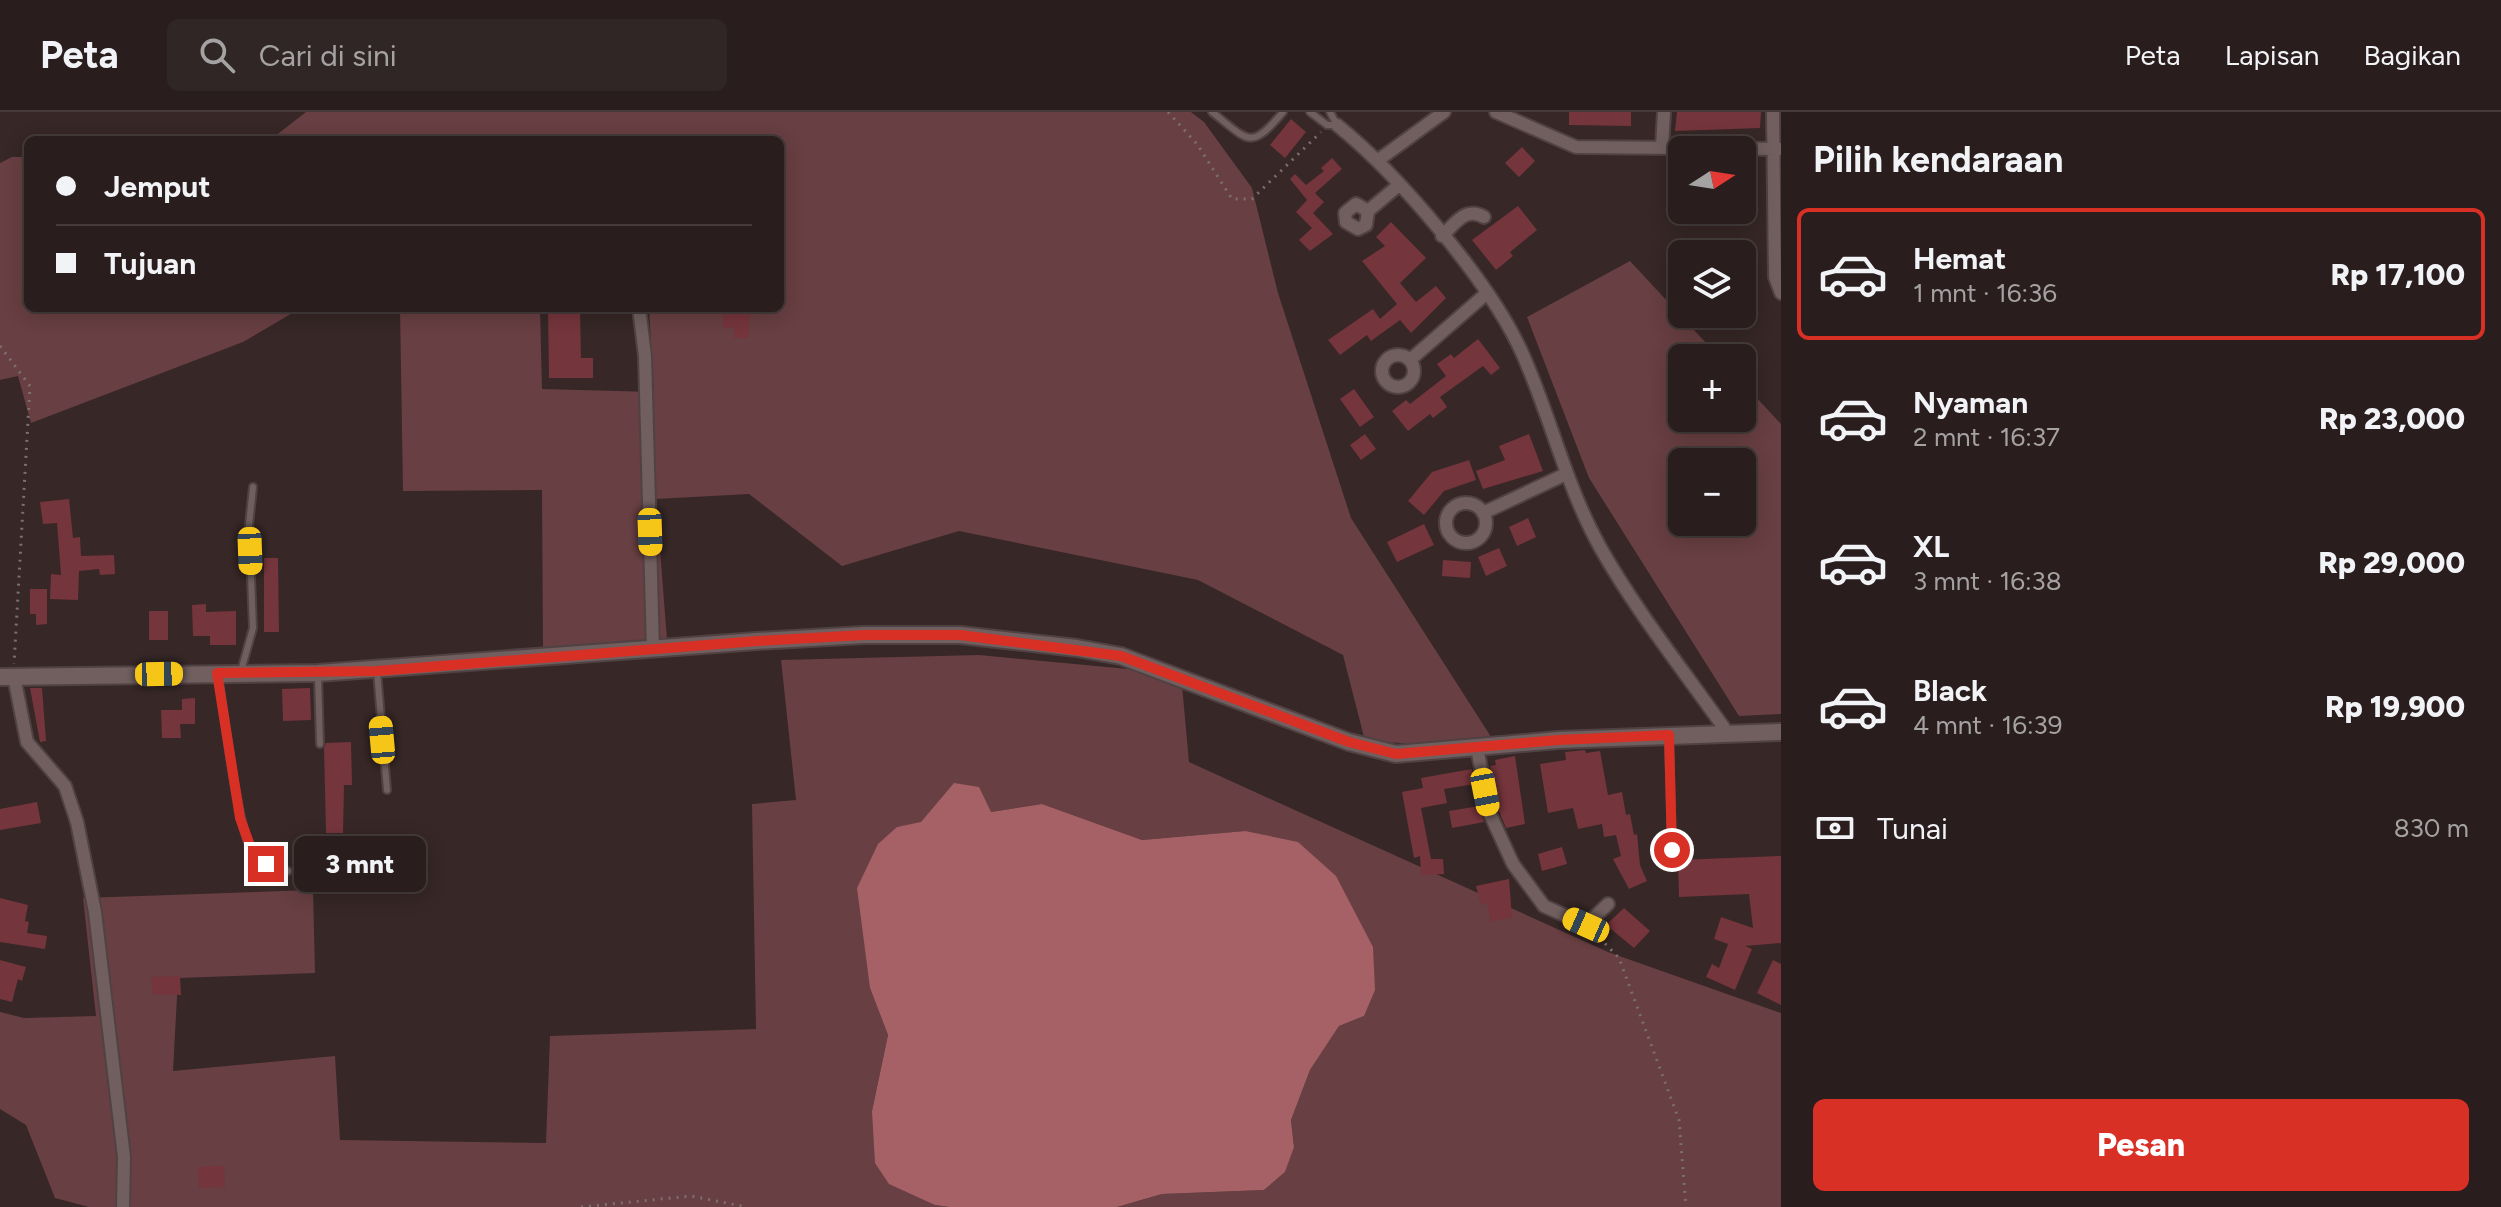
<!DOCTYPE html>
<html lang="id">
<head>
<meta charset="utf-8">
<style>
	body { margin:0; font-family:Figtree,sans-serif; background:#312626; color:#f1f3f6; height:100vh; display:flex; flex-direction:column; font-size:30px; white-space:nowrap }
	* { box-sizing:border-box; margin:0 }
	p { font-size:26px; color:#a5a2a4 }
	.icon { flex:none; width:44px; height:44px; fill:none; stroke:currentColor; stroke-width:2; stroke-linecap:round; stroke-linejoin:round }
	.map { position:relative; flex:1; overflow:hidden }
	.panel { display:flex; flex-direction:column; background:#291d1d; width:720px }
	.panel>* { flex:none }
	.hud { position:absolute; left:24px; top:24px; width:760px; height:176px; border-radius:12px; box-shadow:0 4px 20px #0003,0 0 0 2px #453b3b; display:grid; align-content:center; height:176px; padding:0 32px; background:#291d1d }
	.needle { width:52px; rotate:78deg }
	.controls { position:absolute; left:1668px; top:24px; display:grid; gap:16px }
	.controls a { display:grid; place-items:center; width:88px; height:88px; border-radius:12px; background:#291d1d; box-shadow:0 4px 20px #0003,0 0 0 2px #453b3b; font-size:40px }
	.end { position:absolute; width:36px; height:36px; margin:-18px; border:10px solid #d93025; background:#fff; box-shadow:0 0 0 4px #fff }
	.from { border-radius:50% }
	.bubble { position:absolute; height:56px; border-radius:12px; background:#291d1d; box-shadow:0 4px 20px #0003,0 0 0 2px #453b3b; font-size:26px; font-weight:800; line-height:56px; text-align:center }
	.car { position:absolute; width:24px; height:48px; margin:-24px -12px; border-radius:10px; box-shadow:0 0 6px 2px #0007; background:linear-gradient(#f5c518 24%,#345 0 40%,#f5c518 0 76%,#345 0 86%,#f5c518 0) }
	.hud b { display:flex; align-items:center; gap:28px; height:76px; font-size:30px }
	.hud b+b { border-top:2px solid #453b3b }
	.hud i { width:20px; height:20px; background:#f1f3f6 }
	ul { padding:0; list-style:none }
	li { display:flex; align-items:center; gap:24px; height:132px; margin:0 16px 12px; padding:0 16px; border:4px solid transparent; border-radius:12px }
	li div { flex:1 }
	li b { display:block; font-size:30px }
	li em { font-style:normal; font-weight:800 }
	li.selected { border-color:#d93025 }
	li>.icon { width:72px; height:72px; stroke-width:1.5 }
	h2 { padding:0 32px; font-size:36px; line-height:96px }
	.pay { display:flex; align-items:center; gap:20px; height:88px; padding:0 32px; font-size:30px }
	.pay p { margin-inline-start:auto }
	.action { display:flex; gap:16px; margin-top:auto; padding:16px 32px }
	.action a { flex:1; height:92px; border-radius:12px; background:#d93025; color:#fff; font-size:32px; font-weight:800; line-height:92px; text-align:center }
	header { display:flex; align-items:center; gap:48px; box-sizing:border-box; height:112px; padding:0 40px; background:#291d1d; border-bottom:2px solid #453b3b }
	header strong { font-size:38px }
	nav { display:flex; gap:44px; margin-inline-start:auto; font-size:28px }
	.search { width:560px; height:72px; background:#312626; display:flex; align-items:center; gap:20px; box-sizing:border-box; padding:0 28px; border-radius:12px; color:#a5a2a4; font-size:30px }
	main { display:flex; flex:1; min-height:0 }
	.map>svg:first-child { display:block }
	.green { fill:#683f42; fill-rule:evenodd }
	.water { fill:#a66166 }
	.building { fill:#75353c }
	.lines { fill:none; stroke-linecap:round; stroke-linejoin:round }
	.service-casing { stroke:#504243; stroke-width:10 }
	.minor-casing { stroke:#504243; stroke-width:16 }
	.secondary-casing { stroke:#504243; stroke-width:20 }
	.path { stroke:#7d6f70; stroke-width:3; stroke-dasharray:2 6; stroke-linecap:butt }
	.service { stroke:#715f5f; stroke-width:6 }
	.minor { stroke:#715f5f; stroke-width:12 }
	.secondary { stroke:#715f5f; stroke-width:16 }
	.route { stroke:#d93025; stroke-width:10 }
</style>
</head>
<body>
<header>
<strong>Peta</strong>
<div class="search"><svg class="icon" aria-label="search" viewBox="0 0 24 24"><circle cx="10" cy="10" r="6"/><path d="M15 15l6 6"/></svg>Cari di sini</div>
<nav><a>Peta</a><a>Lapisan</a><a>Bagikan</a></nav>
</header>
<main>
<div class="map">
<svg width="1781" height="1095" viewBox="0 0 1781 1095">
	<rect width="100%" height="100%" fill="#372727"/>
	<!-- green -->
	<path class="green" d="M306,0H1191L1204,10L1252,76L1278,181L1351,406L1493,628L1434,633L1365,629L1343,543L1198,468L959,419L842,454L749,382L656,387L667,527L543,541L542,378L403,379L400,196H540L542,277L654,280L649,196H780V28H270Z
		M12,45H28V196H301L243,230L31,311L18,264L0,268V51Z
		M1630,149L1720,246H1682V306H1742V270L1781,312V602L1739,604L1589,366L1527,205ZM1682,350H1742V410H1682Z
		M979,543L1181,562L1189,650L1608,840L1781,901V1095H1117L1162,1082L1264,1078L1285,1060L1294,1033L1291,1008L1310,958L1339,914L1364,904L1245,719L1142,728L1042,692L897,715L870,876L888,923L872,999L935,1093L949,1095H89L55,1086L26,1013L0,997V900L24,906L96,904L83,786L313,778L315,861L178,866L173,959L335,944L340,1028L546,1031L550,924L756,917L752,692L796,688L781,548Z"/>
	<!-- water -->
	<path class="water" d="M954,671L979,675L991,700L1042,692L1142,728L1245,719L1298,730L1336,764L1373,835L1375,878L1364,904L1339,914L1310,958L1291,1008L1294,1035L1285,1060L1264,1078L1162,1082L1117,1095H949L935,1093L889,1072L875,1051L872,999L888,923L870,876L857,776L878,732L897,715L921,710Z"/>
	<!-- building -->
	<path class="building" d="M1569,0H1631V14L1569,13Z
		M1677,0H1761L1760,16L1675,19Z
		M1291,7L1306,20L1285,46L1270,33Z
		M1522,35L1535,49L1519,65L1505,51Z
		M1332,46L1342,57L1315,81L1324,90L1313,101L1333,122L1310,139L1299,128L1312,116L1296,100L1307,88L1290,67L1295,62L1306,73L1324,59L1321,56Z
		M1518,94L1537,118L1510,140L1513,144L1496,158L1472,128Z
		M1391,110L1426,146L1400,171L1416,190L1436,174L1446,186L1411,221L1400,208L1371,229L1367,223L1340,243L1328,228L1373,197L1380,207L1397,192L1362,149L1385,134L1376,125Z
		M548,196H580L581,246H593V266H549Z
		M723,200H750L748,226H734V215L723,216Z
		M1478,227L1500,256L1491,263L1483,254L1440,285L1447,295L1433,306L1430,302L1408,319L1392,299L1406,288L1410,292L1446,264L1437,252L1451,242L1454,246Z
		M1354,277L1374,305L1360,315L1340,287Z
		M1365,322L1376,337L1361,348L1350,333Z
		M1529,322L1543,359L1483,377L1476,359L1505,348L1499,334Z
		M1469,348L1476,368L1444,379L1424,403L1408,389L1432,360Z
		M69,387L73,426L80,425L81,444L114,443L115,462L100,463L99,457L79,459L78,488L50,487L51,462L61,463L57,411L43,412L40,390Z
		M1528,406L1536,425L1517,434L1509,415Z
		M1424,412L1434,433L1397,450L1387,430Z
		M1499,436L1507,454L1486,464L1478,445Z
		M264,446H278L279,520H264Z
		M1443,448L1471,450L1470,466L1442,464Z
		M30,477H47V512L36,513V502H30Z
		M206,492V500L236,499V533H210V524H193L192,493Z
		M149,499H168V528H149Z
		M30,576H42L46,629L40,630Z
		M310,576L311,608L283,609L282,577Z
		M195,586V612H180L181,626H162L161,598H182V587Z
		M351,630L352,673H344L343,721H326L324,636L326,631Z
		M1585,638L1586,641L1600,639L1608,683L1622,680L1626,703L1630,702L1634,723L1637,722L1640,753L1647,769L1629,777L1613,747L1621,744L1616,723L1604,725L1602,712L1578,717L1573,696L1548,701L1540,652L1566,648L1565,640Z
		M1515,644L1525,712L1506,716L1499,699L1490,654L1496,653L1495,648Z
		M1472,657L1475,672L1444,677L1447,691L1421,696L1431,747H1443L1444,762L1421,763L1420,744L1414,746L1402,680L1423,676L1421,666Z
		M37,690L41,711L0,718V697Z
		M1479,694L1484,710L1452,716L1449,699Z
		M1562,735L1567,752L1542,759L1538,742Z
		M1781,744V831L1745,834L1752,837L1735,878L1706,865L1712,852L1719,856L1728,832L1714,827L1721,805L1753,816L1749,782L1679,785L1678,748Z
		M1509,767L1512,805L1491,810L1487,791L1481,793L1476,774Z
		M0,786L28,793L25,809L29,810L27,821L47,824L45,837L0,830Z
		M1624,796L1650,819L1634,836L1606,813Z
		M0,848L26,855L22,869L18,867L12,890L0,887Z
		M1773,848L1781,852V893L1757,881Z
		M180,864L181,883L153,882L151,865Z
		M224,1054L225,1075L199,1076L198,1055Z"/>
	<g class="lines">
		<!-- service casing -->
		<g class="service-casing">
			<path id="service" d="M1212,0C1249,29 1250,39 1283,0
				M1310,0L1327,13H1337L1330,0
				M241,559L253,516L249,413L253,375
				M377,559L387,678
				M218,564C224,597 238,724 254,743C263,752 276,755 288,759
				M318,564L320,632
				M1669,626L1672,738"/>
		</g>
		<!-- minor casing -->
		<g class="minor-casing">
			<path id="minor" d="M1496,0L1576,35L1781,37
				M1773,0L1775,165L1781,181
				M1337,13C1398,62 1492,172 1523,243C1551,306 1566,374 1600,435C1636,499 1684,559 1727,620
				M1662,36L1664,0
				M1377,49L1444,0
				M1356,92L1368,99L1366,113L1358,117L1346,110L1345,101Z
				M1368,99L1399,73
				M1442,124C1455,112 1465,94 1484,105
				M639,196L645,244L653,538
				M1382 259a16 16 0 1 1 32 0a16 16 0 1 1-32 0Z
				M1410,248L1487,181
				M1446 411a20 20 0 1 1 40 0a20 20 0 1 1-40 0Z
				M1483,401L1566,362
				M14,565L27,630L65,674L77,710L95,800L124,1045L123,1095
				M1477,636L1490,702L1513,752L1544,794L1586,813L1608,792"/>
		</g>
		<!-- secondary casing -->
		<g class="secondary-casing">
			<path id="secondary" d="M0,565L318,561L757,529L864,523H960L1077,536L1121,544L1349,630L1396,642L1558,628L1781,620"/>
		</g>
		<!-- path -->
		<path class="path" d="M1168,0L1197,32L1232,87H1252L1321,20
			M0,234L30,274L14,552
			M1594,820L1619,846L1679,1008L1686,1095
			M581,1095L691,1084L747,1095"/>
		<!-- service -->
		<use href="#service" class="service"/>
		<!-- minor -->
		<use href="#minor" class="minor"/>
		<!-- secondary -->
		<use href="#secondary" class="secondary"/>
	</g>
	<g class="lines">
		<!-- route -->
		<path class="route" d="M266,752L253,742L240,706L217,561L377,559L757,529L864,523H960L1121,544L1349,630L1396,642L1558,628L1669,623L1672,738"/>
	</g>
</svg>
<div class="controls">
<a><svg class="needle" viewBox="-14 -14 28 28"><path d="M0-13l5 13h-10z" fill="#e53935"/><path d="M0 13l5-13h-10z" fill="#a5a2a4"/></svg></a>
<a><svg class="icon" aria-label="layers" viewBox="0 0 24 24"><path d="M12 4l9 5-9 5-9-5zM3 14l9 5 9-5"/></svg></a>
<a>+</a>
<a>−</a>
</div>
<i class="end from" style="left:1672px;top:738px"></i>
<i class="end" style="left:266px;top:752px"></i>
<div class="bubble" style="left:294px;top:724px;width:132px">3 mnt</div>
<i class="car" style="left:650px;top:420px;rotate:178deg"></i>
<i class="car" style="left:250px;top:439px;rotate:178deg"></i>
<i class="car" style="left:159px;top:562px;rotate:89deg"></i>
<i class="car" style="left:382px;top:628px;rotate:355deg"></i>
<i class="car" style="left:1485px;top:680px;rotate:169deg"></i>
<i class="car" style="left:1586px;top:813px;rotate:294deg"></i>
<div class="hud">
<b><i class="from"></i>Jemput</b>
<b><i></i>Tujuan</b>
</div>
</div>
<section class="panel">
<h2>Pilih kendaraan</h2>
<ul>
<li class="selected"><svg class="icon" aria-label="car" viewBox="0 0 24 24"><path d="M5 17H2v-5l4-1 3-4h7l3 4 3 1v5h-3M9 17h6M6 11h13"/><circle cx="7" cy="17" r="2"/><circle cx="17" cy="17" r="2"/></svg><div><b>Hemat</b><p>1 mnt · 16:36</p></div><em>Rp 17,100</em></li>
<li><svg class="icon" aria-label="car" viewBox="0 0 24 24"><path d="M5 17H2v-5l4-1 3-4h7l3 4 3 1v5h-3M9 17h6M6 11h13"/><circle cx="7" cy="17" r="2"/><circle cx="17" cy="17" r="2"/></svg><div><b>Nyaman</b><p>2 mnt · 16:37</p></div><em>Rp 23,000</em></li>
<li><svg class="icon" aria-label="car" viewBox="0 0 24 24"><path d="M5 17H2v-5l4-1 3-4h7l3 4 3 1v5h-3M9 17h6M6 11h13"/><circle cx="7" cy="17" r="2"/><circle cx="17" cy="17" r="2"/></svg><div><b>XL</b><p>3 mnt · 16:38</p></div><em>Rp 29,000</em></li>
<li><svg class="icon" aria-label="car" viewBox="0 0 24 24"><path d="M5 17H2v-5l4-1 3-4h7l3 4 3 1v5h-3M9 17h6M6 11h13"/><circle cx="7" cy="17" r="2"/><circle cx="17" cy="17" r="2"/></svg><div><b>Black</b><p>4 mnt · 16:39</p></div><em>Rp 19,900</em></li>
</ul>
<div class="pay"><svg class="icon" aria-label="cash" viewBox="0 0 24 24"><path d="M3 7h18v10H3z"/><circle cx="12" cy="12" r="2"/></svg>Tunai<p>830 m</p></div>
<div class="action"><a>Pesan</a></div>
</section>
</main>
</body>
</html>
